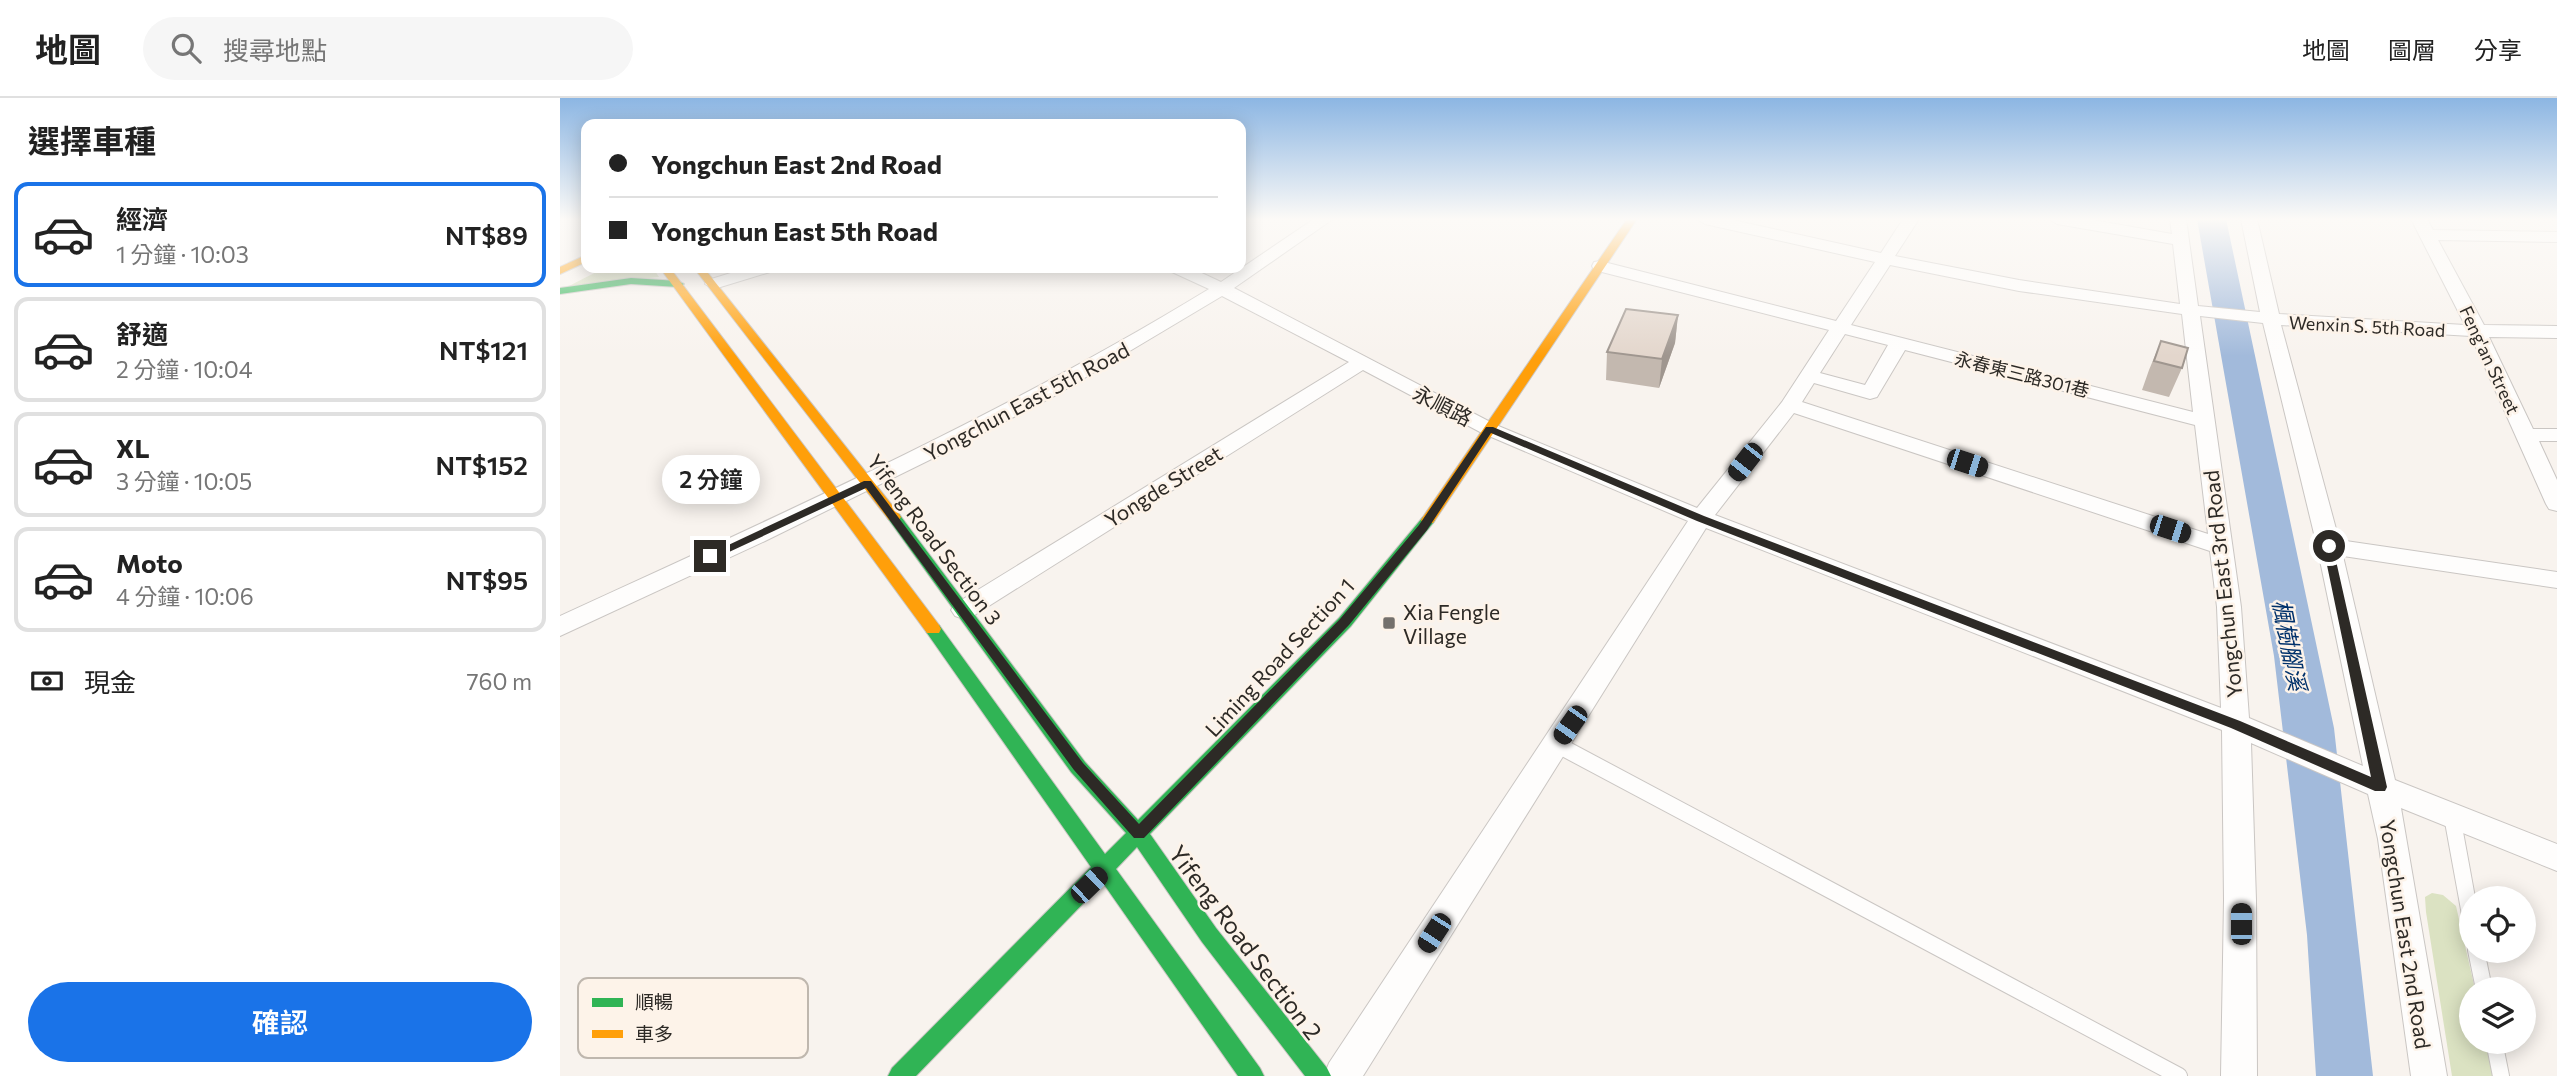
<!DOCTYPE html>
<html lang="zh-TW">
<head>
<meta charset="utf-8">
<style>
	body { margin:0; font-family:Commissioner,"Noto Sans TC",sans-serif; background:#f6f6f6; color:#222; height:100vh; display:flex; flex-direction:column; font-size:26px; white-space:nowrap }
	* { box-sizing:border-box; margin:0 }
	p { font-size:23px; color:#767676 }
	.icon { flex:none; width:38px; height:38px; fill:none; stroke:currentColor; stroke-width:2; stroke-linecap:round; stroke-linejoin:round }
	.map { position:relative; flex:1; overflow:hidden }
	.side { display:flex; flex-direction:column; background:#fff; width:560px }
	.side>* { flex:none }
	.hud { position:absolute; left:21px; top:21px; width:665px; height:154px; border-radius:14px; box-shadow:0 4px 18px #0003; display:grid; align-content:center; height:154px; padding:0 28px; background:#fff }
	.controls { position:absolute; left:1899px; top:788px; display:grid; gap:14px }
	.controls a { display:grid; place-items:center; width:77px; height:77px; border-radius:50%; background:#fff; box-shadow:0 4px 18px #0003; font-size:35px }
	.end { position:absolute; width:32px; height:32px; margin:-16px; border:9px solid #2d2a26; background:#fff; box-shadow:0 0 0 4px #fff }
	.from { border-radius:50% }
	.bubble { position:absolute; height:49px; border-radius:24px; background:#fff; box-shadow:0 4px 18px #0003; font-size:23px; font-weight:600; line-height:49px; text-align:center }
	.car { position:absolute; width:21px; height:42px; margin:-21px -10px; border-radius:9px; box-shadow:0 0 5px 2px #0007; background:linear-gradient(#222 24%,#8ab4d8 0 40%,#222 0 76%,#8ab4d8 0 86%,#222 0) }
	.hud b { display:flex; align-items:center; gap:24px; height:66px; font-size:26px }
	.hud b+b { border-top:2px solid #e0e0e0 }
	.hud i { width:18px; height:18px; background:#222 }
	ul { padding:0; list-style:none }
	li { display:flex; align-items:center; gap:21px; height:105px; margin:0 14px 10px; padding:0 14px; border:4px solid #e0e0e0; border-radius:14px }
	li div { flex:1 }
	li b { display:block; font-size:26px }
	li em { font-style:normal; font-weight:600 }
	li.current { border-color:#1a73e8 }
	li>.icon { width:63px; height:63px; stroke-width:1.5 }
	h2 { padding:0 28px; font-size:32px; line-height:84px }
	.pay { display:flex; align-items:center; gap:18px; height:77px; padding:0 28px; font-size:26px }
	.pay p { margin-inline-start:auto }
	.action { display:flex; gap:14px; margin-top:auto; padding:14px 28px }
	.action a { flex:1; height:80px; border-radius:42px; background:#1a73e8; color:#fff; font-size:28px; font-weight:600; line-height:80px; text-align:center }
	header { display:flex; align-items:center; gap:42px; box-sizing:border-box; height:98px; padding:0 35px; background:#fff; border-bottom:2px solid #e0e0e0 }
	header strong { font-size:33px }
	nav { display:flex; gap:38px; margin-inline-start:auto; font-size:24px }
	.search { width:490px; height:63px; background:#f6f6f6; display:flex; align-items:center; gap:18px; box-sizing:border-box; padding:0 24px; border-radius:38px; color:#767676; font-size:26px }
	main { display:flex; flex:1; min-height:0 }
	.map>svg:first-child { display:block }
	.green { fill:#dbe2c2 }
	.water { fill:#a2badb }
	.lines { fill:none; stroke-linecap:round; stroke-linejoin:round }
	.lane-casing { stroke:#cac6c3; stroke-width:18 }
	.street-casing { stroke:#cac6c3; stroke-width:2 }
	.fast-casing { stroke:#cac6c3; stroke-width:2 }
	.slow-casing { stroke:#cac6c3; stroke-width:2 }
	.lane { stroke:#fefdfc; stroke-width:16 }
	.street { fill:#fefdfc; fill-rule:evenodd }
	.fast { fill:#30b455; fill-rule:evenodd }
	.slow { fill:#ff9f0a; fill-rule:evenodd }
	.wall { fill:#c3b8af }
	.shaded-wall { fill:#9f968f }
	.building { fill:#e3d6cc; stroke:#9f968f; stroke-width:2 }
	.route { fill:#2d2a26 }
	.poi-dot { fill:#74706c; stroke:#fdf3e9; stroke-width:2.5 }
	.labels { text-anchor:middle; dominant-baseline:central; stroke-width:5; stroke-linejoin:round; paint-order:stroke }
	.far-street-label { font-size:18px; fill:#2d2a26; stroke:#fdf3e9 }
	.street-label { font-size:21px; fill:#2d2a26; stroke:#fdf3e9 }
	.poi-label { font-size:21px; fill:#2d2a26; stroke:#fdf3e9; text-anchor:start }
	.water-label { font-size:23px; font-style:italic; fill:#00316b; stroke:#fdf3e9 }
	.near-street-label { font-size:24px; fill:#2d2a26; stroke:#fdf3e9 }
	.key { fill:#fdf3e9; stroke:#bfb7ae; stroke-width:2 }
	.key-label { font-size:19px; fill:#2d2a26 }
</style>
</head>
<body>
<header>
<strong>地圖</strong>
<div class="search"><svg class="icon" aria-label="search" viewBox="0 0 24 24"><circle cx="10" cy="10" r="6"/><path d="M15 15l6 6"/></svg>搜尋地點</div>
<nav><a>地圖</a><a>圖層</a><a>分享</a></nav>
</header>
<main>
<section class="side">
<h2>選擇車種</h2>
<ul>
<li class="current"><svg class="icon" aria-label="car" viewBox="0 0 24 24"><path d="M5 17H2v-5l4-1 3-4h7l3 4 3 1v5h-3M9 17h6M6 11h13"/><circle cx="7" cy="17" r="2"/><circle cx="17" cy="17" r="2"/></svg><div><b>經濟</b><p>1 分鐘 · 10:03</p></div><em>NT$89</em></li>
<li><svg class="icon" aria-label="car" viewBox="0 0 24 24"><path d="M5 17H2v-5l4-1 3-4h7l3 4 3 1v5h-3M9 17h6M6 11h13"/><circle cx="7" cy="17" r="2"/><circle cx="17" cy="17" r="2"/></svg><div><b>舒適</b><p>2 分鐘 · 10:04</p></div><em>NT$121</em></li>
<li><svg class="icon" aria-label="car" viewBox="0 0 24 24"><path d="M5 17H2v-5l4-1 3-4h7l3 4 3 1v5h-3M9 17h6M6 11h13"/><circle cx="7" cy="17" r="2"/><circle cx="17" cy="17" r="2"/></svg><div><b>XL</b><p>3 分鐘 · 10:05</p></div><em>NT$152</em></li>
<li><svg class="icon" aria-label="car" viewBox="0 0 24 24"><path d="M5 17H2v-5l4-1 3-4h7l3 4 3 1v5h-3M9 17h6M6 11h13"/><circle cx="7" cy="17" r="2"/><circle cx="17" cy="17" r="2"/></svg><div><b>Moto</b><p>4 分鐘 · 10:06</p></div><em>NT$95</em></li>
</ul>
<div class="pay"><svg class="icon" aria-label="cash" viewBox="0 0 24 24"><path d="M3 7h18v10H3z"/><circle cx="12" cy="12" r="2"/></svg>現金<p>760 m</p></div>
<div class="action"><a>確認</a></div>
</section>
<div class="map">
<svg width="1997" height="978" viewBox="0 0 1997 978">
	<rect width="100%" height="100%" fill="#f8f3ee"/>
	<!-- green -->
	<path class="green" d="M44,170H93L99,179L9,188Z
		M1872,795L1883,797L1896,808L1915,891H1911V943H1927L1933,978H1892L1866,814L1865,799Z"/>
	<!-- water -->
	<path class="water" d="M1637,121H1666L1774,630L1813,978H1756L1747,837L1714,558Z"/>
	<g class="lines">
		<!-- lane casing -->
		<g class="lane-casing">
			<path id="lane" d="M996,646L1619,978
				M1892,718L1911,822
				M1916,852L1924,891
				M1934,943L1941,978"/>
		</g>
		<!-- street casing -->
		<g class="street-casing">
			<path id="street" d="M754,121H773L674,190L936,327L1137,410L1222,304L1269,232L1034,172L1032,168L1034,164L1040,163L1276,223L1315,164L1145,126L1137,121H1168L1321,155L1343,121H1359L1335,158L1459,182L1620,206L1613,146L1497,126L1489,121H1527L1612,136L1610,121H1626L1638,208L1700,214L1681,121H1697L1719,216L1905,227L1851,121H1867L1873,132L1997,134V144L1878,142L1924,227L1997,228V240L1929,239L1973,331H1997V343H1979L1997,382V413L1989,411L1986,406L1911,238L1721,227L1779,442L1997,474V490L1783,458L1835,682L1997,746V773L1841,710L1887,978H1851L1818,741L1808,696L1691,645L1696,802L1697,978H1661L1664,802L1662,632L1146,430L803,978H764L769,965L1128,423L922,335L803,272L413,518L404,521L395,518L391,512L395,506L789,264L662,198L496,297L400,347L205,443L0,538V518C220,417 441,318 649,191L612,174L610,170H631L661,184ZM1330,167L1459,193L1622,216L1633,314L1291,227ZM1640,218L1703,225L1757,448L1803,668L1689,620L1681,509ZM1285,236L1328,247L1305,287L1260,275ZM1345,252L1635,327L1648,436L1242,304L1254,285L1310,301L1317,299ZM1234,315L1650,453L1657,509L1661,610L1155,417Z
				M187,170H212L210,174L154,191L145,186L148,182Z"/>
		</g>
		<!-- fast casing -->
		<g class="fast-casing">
			<path id="fast" d="M71,180L118,183L124,186L118,189L71,186L0,196V190Z
				M334,414L339,416L525,664L578,722L779,520L863,419H873L875,422L873,425L791,528L590,736L656,830L767,970L771,978H745L642,844L577,749L556,771L700,970L704,978H678L543,785L356,978H328L332,970L531,769L367,535L365,531L367,527H379L545,756L566,735L511,674L329,422L327,419Z"/>
		</g>
		<!-- slow casing -->
		<g class="slow-casing">
			<path id="slow" d="M1067,121H1077L873,425H863L861,422L863,419Z
				M26,157V164L0,176V169Z
				M100,170H110L379,527L381,531L379,535H367Z
				M134,170H144L339,416L341,419L339,422H329Z"/>
		</g>
		<!-- lane -->
		<use href="#lane" class="lane"/>
		<!-- street -->
		<use href="#street" class="street"/>
		<!-- fast -->
		<use href="#fast" class="fast"/>
		<!-- slow -->
		<use href="#slow" class="slow"/>
	</g>
	<!-- wall -->
	<path class="wall" d="M1118,217L1115,245L1099,290L1046,282L1047,254Z
		M1601,243L1622,270L1609,299L1582,292L1589,272Z"/>
	<!-- shaded-wall -->
	<path class="shaded-wall" d="M1118,217L1115,245L1099,290L1102,261Z"/>
	<!-- building -->
	<path class="building" d="M1066,211L1118,217L1102,261L1047,254Z
		M1601,243L1628,250L1622,270L1594,263Z"/>
	<!-- sky -->
	<linearGradient id="sky" x2="0" y2="1"><stop stop-color="#8cb6e3"/><stop offset="0.47" stop-color="#fcfaf7"/><stop offset="1" stop-color="#fcfaf7" stop-opacity="0"/></linearGradient>
	<rect width="1997" height="258" fill="url(#sky)"/>
	<!-- route -->
	<path class="route" d="M926,329H933L1144,418L1680,623L1811,679L1763,448L1772,445L1827,689L1825,693H1815L1671,630L1137,423L931,335L867,432L789,527L584,740H574L514,672L306,390L154,461L145,458L304,383H311L523,665L579,726L780,521L859,427Z"/>
	<!-- markers -->
	<rect class="poi-dot" x="822" y="518" width="14" height="14" rx="3.5"/>
	<g class="labels">
		<!-- far-street labels -->
		<g class="far-street-label">
			<text transform="translate(1807 228) rotate(3)">Wenxin S. 5th Road</text>
			<text transform="translate(1930 262) rotate(65)">Feng'an Street</text>
			<text transform="translate(1462 276) rotate(14)">永春東三路301巷</text>
		</g>
		<!-- street labels -->
		<g class="street-label">
			<text transform="translate(466 303) rotate(-28)">Yongchun East 5th Road</text>
			<text transform="translate(883 307) rotate(27)">永順路</text>
			<text transform="translate(603 388) rotate(-32)">Yongde Street</text>
			<text transform="translate(375 441) rotate(53)">Yifeng Road Section 3</text>
			<text transform="translate(1662 486) rotate(-96)">Yongchun East 3rd Road</text>
			<text transform="translate(719 559) rotate(-47)">Liming Road Section 1</text>
			<text transform="translate(1846 836) rotate(81)">Yongchun East 2nd Road</text>
		</g>
		<!-- poi labels -->
		<g class="poi-label">
			<text x="843" y="513">Xia Fengle<tspan x="843" dy="24">Village</tspan></text>
		</g>
		<!-- water labels -->
		<g class="water-label">
			<text transform="translate(1730 547) rotate(79)">楓樹腳溪</text>
		</g>
		<!-- near-street labels -->
		<g class="near-street-label">
			<text transform="translate(686 844) rotate(53)">Yifeng Road Section 2</text>
		</g>
	</g>
	<!-- legend -->
	<rect x="18" y="880" width="230" height="80" rx="10" class="key"/>
	<rect x="32" y="900" width="31" height="9" fill="#30b455"/>
	<rect x="32" y="932" width="31" height="8" fill="#ff9f0a"/>
	<g class="key-label">
		<text x="75" y="911">順暢</text>
		<text x="75" y="943">車多</text>
	</g>
</svg>
<div class="controls">
<a><svg class="icon" aria-label="locate" viewBox="0 0 24 24"><circle cx="12" cy="12" r="6"/><path d="M12 2v4M12 18v4M2 12h4M18 12h4"/></svg></a>
<a><svg class="icon" aria-label="layers" viewBox="0 0 24 24"><path d="M12 4l9 5-9 5-9-5zM3 14l9 5 9-5"/></svg></a>
</div>
<i class="end from" style="left:1769px;top:448px"></i>
<i class="end" style="left:150px;top:458px"></i>
<div class="bubble" style="left:102px;top:357px;width:98px">2 分鐘</div>
<i class="car" style="left:1185px;top:364px;rotate:218deg"></i>
<i class="car" style="left:1407px;top:365px;rotate:108deg"></i>
<i class="car" style="left:1610px;top:431px;rotate:108deg"></i>
<i class="car" style="left:1010px;top:627px;rotate:215deg"></i>
<i class="car" style="left:529px;top:787px;rotate:46deg"></i>
<i class="car" style="left:1681px;top:826px;rotate:0deg"></i>
<i class="car" style="left:874px;top:835px;rotate:213deg"></i>
<div class="hud">
<b><i class="from"></i>Yongchun East 2nd Road</b>
<b><i></i>Yongchun East 5th Road</b>
</div>
</div>
</main>
</body>
</html>
